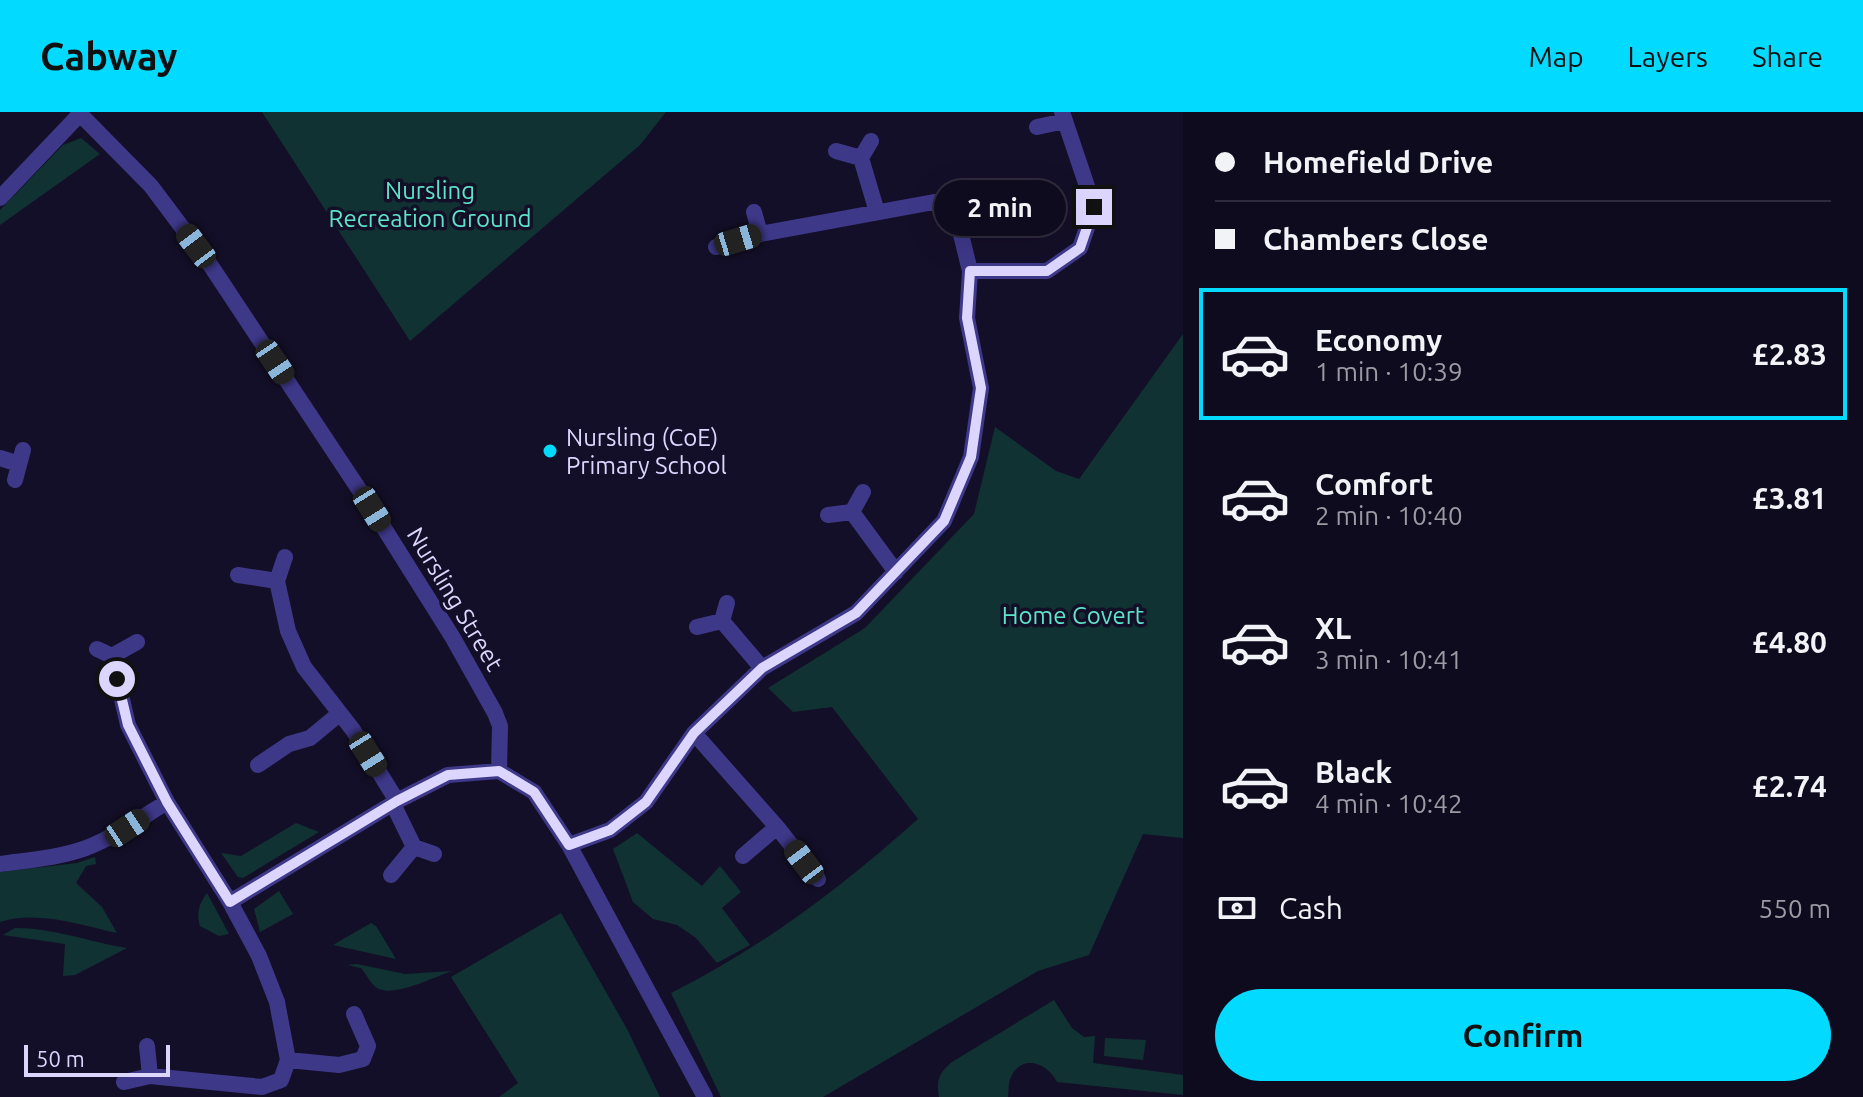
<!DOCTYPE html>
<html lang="en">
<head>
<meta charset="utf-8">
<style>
	body { margin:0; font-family:Ubuntu,sans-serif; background:#1d192b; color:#f1f3f6; height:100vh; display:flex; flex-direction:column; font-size:30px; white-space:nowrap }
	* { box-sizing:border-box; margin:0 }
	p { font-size:26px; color:#9b9ba4 }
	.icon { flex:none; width:44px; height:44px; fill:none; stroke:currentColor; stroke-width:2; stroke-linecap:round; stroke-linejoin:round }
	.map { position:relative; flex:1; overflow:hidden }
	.side { display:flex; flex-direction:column; background:#0f0b1e; width:680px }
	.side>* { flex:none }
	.hud { display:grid; align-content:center; height:176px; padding:0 32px; background:#0f0b1e }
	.scale { position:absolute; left:24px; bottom:20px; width:146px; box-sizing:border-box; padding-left:8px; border:4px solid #dcd6ff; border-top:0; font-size:22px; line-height:28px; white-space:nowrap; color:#dcd6ff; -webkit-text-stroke:6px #140f28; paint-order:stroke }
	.end { position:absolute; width:36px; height:36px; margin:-18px; border:10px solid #dcd6ff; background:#111; box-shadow:0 0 0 4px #111 }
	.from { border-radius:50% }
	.bubble { position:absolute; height:56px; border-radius:28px; background:#0f0b1e; box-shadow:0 8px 32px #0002,0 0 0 2px #2f2b3c; font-size:26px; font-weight:600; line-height:56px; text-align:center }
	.car { position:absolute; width:24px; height:48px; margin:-24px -12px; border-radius:10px; box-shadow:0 0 6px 2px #0007; background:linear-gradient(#222 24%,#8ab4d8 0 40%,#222 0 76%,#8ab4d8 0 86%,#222 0) }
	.hud b { display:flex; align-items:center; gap:28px; height:76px; font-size:30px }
	.hud b+b { border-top:2px solid #2f2b3c }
	.hud i { width:20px; height:20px; background:#f1f3f6 }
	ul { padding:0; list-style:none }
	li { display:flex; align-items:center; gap:24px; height:132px; margin:0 16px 12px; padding:0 16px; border:4px solid transparent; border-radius:0px }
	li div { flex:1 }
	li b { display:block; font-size:30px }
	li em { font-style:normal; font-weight:600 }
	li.on { border-color:#02dbff }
	li>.icon { width:72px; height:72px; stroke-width:1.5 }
	.pay { display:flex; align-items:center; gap:20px; height:88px; padding:0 32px; font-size:30px }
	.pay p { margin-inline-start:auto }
	.action { display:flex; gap:16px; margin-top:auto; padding:16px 32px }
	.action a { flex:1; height:92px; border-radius:48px; background:#02dbff; color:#111; font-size:32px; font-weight:600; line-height:92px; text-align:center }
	header { display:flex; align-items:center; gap:48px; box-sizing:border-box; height:112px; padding:0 40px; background:#02dbff; color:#111 }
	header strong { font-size:38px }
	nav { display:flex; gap:44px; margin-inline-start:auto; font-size:28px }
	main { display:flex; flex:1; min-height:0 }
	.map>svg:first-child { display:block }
	.green { fill:#113233 }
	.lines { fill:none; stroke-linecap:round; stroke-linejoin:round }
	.minor { stroke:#3e3889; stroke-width:16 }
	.route { stroke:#dcd6ff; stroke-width:10 }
	.poi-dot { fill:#02dbff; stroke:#140f28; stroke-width:3 }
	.labels { text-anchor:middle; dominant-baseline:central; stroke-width:7; stroke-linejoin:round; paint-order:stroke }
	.park-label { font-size:24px; fill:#5ce5c8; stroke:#140f28 }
	.poi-label { font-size:24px; fill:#dcd6ff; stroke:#140f28; text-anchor:start }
	.street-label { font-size:24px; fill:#dcd6ff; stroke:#140f28 }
</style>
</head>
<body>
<header>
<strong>Cabway</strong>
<nav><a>Map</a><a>Layers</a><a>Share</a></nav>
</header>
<main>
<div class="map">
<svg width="1183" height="985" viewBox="0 0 1183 985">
	<rect width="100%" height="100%" fill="#140f28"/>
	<!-- green -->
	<path class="green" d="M262,0H666L640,33L410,229Z
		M81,26L100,42L0,113V98L63,33Z
		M1183,222V726L1143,722L1089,843L1038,859L823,985H721L671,881C763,835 842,775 918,707L832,595L793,600L768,576L865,516L974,402L995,315L1056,359L1079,367Z
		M296,711L319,720L243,766L238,765L221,741L241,744Z
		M637,721L702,774L720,754L741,780L722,796L750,833L717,851L696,826L677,813L653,807L633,790L613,737Z
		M95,745L96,752L86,754L76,771L102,795L117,821C80,813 37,798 0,810V760L77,751Z
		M279,779L293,802L260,820L254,797Z
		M207,781L229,822L219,824L200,814C196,801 199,792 207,781Z
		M561,801L627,917L660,985H499L518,971L451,865Z
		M371,811L376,814L396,847L333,833Z
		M15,816C54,816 89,830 127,836L75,863L63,864L65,832L3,823Z
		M357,852L405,862L452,859C434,865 393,886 377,876C370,871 367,863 361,856L347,853Z
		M1054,888L1072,916L1084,925L1095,924L1093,951L1183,963V983L1057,970C1048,951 1022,941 1011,965C1008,971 1009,978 1008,985H939C936,968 939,961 952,950Z
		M1105,926L1146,928L1143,948L1104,944Z"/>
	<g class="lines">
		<!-- minor -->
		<path class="minor" d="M78,0L151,74L211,154L372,397L453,526L495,601L500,614L499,659
			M1037,15L1065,9
			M836,39L861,46L877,100
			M861,46L871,29
			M0,86L80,2
			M754,100L760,122
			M970,159H1047L1080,136L1094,95L1062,0
			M0,346L19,352
			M15,368L23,338
			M863,380L852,400L896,460
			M828,403L852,400
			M285,445L277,469L288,519L304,555L353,618L397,689
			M238,463L277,469
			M722,509L727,491
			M697,515L722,509L762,556
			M97,537L112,544
			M112,544L128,613L167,690L230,790L259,844L277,890L288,948L281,968L262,975L150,964L124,970
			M112,544L137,530
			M694,621L777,715L743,744
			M258,653L289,632L310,626L339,602
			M499,659L534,680L569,733L705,985
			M777,715L818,767
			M569,733L610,718L646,690L694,621L762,556L856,501L944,409L971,345L981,276L967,206L970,159L959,114L934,90L760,122L716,135
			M414,735L434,742
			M0,752C29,748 58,746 86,736C115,725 141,706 167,690
			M391,763L414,735L393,692
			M230,790L397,689L448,663L499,659
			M147,934L150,964
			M288,948L339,953L363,947L368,934L354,902"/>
	</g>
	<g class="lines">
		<!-- route -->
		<path class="route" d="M117,567L128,613L167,690L230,790L397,689L448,663L499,659L534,680L569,733L610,718L646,690L694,621L762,556L856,501L944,409L971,345L981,276L967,206L970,159H1047L1080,136L1094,95"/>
	</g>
	<!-- markers -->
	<circle class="poi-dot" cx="550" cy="339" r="8"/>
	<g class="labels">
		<!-- park labels -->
		<g class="park-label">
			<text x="430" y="78">Nursling<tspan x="430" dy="28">Recreation Ground</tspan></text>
			<text x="1073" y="503">Home Covert</text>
		</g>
		<!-- poi labels -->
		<g class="poi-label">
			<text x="566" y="325">Nursling (CoE)<tspan x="566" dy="28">Primary School</tspan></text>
		</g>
		<!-- street labels -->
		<g class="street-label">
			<text transform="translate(455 487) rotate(59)">Nursling Street</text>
		</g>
	</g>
</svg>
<div class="scale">50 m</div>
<i class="end from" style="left:117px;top:567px"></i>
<i class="end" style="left:1094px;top:95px"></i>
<div class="bubble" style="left:934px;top:68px;width:132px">2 min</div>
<i class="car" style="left:738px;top:128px;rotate:73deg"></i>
<i class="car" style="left:196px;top:134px;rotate:323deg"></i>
<i class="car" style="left:275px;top:250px;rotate:146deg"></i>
<i class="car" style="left:372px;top:397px;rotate:148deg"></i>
<i class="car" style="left:368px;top:642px;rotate:148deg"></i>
<i class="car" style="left:127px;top:716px;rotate:57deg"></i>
<i class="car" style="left:804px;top:750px;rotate:323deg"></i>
</div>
<section class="side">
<div class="hud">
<b><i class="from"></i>Homefield Drive</b>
<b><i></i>Chambers Close</b>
</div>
<ul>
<li class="on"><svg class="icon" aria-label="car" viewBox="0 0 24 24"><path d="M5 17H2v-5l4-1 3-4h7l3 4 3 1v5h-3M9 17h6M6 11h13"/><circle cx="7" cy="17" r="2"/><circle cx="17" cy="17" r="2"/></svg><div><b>Economy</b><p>1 min · 10:39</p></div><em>£2.83</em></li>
<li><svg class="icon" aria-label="car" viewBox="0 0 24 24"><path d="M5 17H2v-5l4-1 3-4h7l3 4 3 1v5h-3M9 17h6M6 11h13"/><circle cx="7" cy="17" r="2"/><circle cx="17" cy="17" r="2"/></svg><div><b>Comfort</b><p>2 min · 10:40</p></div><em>£3.81</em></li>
<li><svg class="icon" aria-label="car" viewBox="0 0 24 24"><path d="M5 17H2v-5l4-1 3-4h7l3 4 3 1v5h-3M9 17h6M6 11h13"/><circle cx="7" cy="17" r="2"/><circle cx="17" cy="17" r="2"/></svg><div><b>XL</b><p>3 min · 10:41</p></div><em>£4.80</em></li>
<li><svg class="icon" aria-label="car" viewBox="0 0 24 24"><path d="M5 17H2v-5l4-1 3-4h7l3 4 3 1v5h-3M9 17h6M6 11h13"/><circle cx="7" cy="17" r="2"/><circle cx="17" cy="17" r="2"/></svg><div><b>Black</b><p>4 min · 10:42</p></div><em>£2.74</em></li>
</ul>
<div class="pay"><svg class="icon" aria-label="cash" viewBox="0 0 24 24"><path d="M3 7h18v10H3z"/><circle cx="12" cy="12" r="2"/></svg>Cash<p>550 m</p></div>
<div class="action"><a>Confirm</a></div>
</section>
</main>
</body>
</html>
